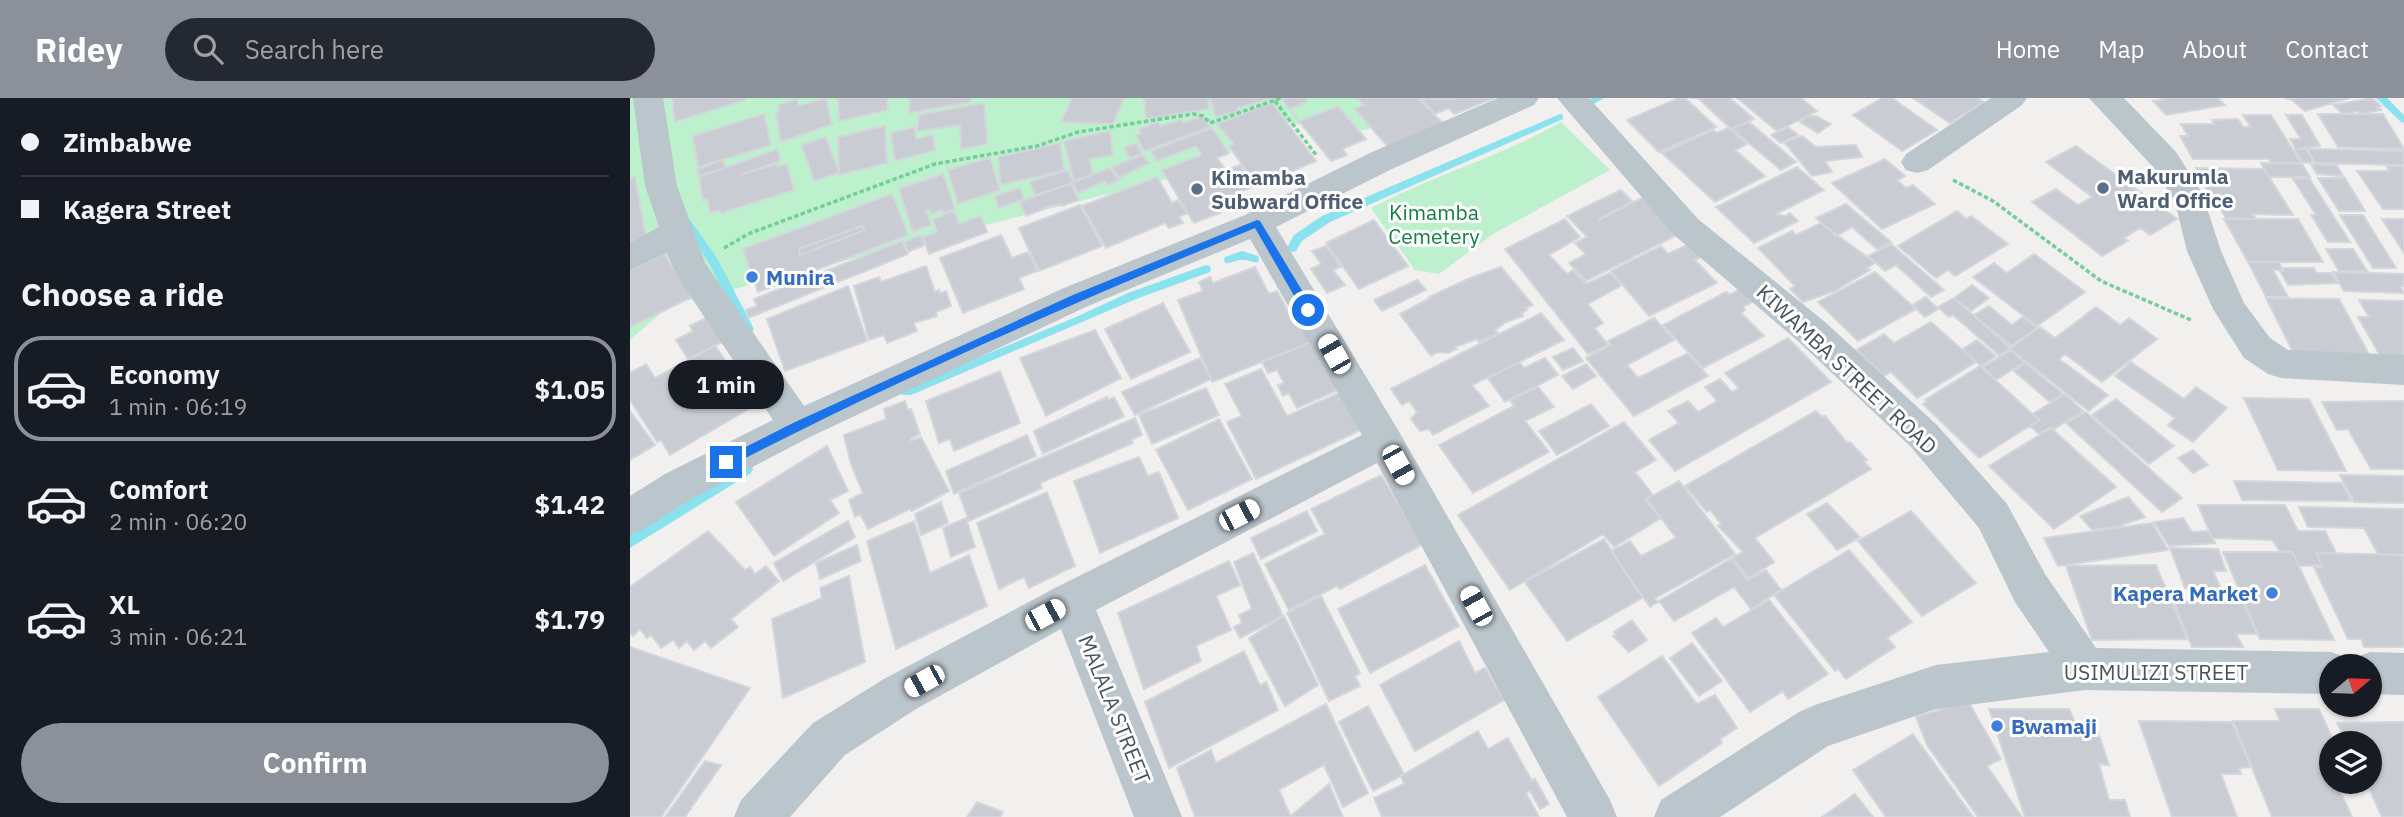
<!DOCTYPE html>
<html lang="en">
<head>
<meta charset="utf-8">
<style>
	body { margin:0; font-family:"IBM Plex Sans",sans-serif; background:#242831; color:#f1f3f6; height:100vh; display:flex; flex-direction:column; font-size:26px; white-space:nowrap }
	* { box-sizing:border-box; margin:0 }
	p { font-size:23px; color:#9ea1a6 }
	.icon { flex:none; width:38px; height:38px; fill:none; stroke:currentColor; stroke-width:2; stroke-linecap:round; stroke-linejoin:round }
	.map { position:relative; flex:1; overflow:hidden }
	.panel { display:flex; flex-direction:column; background:#171b24; width:630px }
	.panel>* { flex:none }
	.hud { display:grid; align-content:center; height:154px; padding:0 21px; background:#171b24 }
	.needle { width:46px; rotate:71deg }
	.buttons { position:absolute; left:1689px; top:556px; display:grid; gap:14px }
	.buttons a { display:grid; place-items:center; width:63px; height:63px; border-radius:50%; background:#171b24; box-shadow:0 2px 5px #0004; font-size:35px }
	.end { position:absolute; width:32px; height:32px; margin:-16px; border:9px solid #1a73e8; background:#fff; box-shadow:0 0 0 4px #fff }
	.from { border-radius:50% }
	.bubble { position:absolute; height:49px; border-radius:24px; background:#171b24; box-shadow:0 2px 5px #0004; font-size:23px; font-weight:800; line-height:49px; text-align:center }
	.car { position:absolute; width:21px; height:42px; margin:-21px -10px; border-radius:9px; box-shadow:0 0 5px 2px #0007; background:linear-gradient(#fff 24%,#345 0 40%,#fff 0 76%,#345 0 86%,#fff 0) }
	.hud b { display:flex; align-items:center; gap:24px; height:66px; font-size:26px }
	.hud b+b { border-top:2px solid #363941 }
	.hud i { width:18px; height:18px; background:#f1f3f6 }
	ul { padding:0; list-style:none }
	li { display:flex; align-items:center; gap:21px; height:105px; margin:0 14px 10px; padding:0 7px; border:4px solid transparent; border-radius:28px }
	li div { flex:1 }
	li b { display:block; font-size:26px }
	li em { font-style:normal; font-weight:800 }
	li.selected { border-color:#8c9099 }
	li>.icon { width:63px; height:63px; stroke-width:1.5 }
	h2 { padding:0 21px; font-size:32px; line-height:84px }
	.button { display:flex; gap:14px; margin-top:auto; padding:14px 21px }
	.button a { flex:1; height:80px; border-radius:42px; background:#8c9099; color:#fff; font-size:28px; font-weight:800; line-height:80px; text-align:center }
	header { display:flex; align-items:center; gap:42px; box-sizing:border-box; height:98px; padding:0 35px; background:#8c9099; color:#fff }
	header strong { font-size:33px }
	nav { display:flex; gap:38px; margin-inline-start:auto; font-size:24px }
	.search { width:490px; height:63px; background:#242831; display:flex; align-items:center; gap:18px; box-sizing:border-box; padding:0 24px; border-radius:38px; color:#9ea1a6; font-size:26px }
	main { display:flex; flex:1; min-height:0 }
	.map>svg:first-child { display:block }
	.green { fill:#bdf0cc }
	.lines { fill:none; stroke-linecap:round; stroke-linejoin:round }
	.stream { fill:#89e2ed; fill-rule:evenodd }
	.building { fill:#c9ccd2; stroke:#d3d6db; stroke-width:2; fill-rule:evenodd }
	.path { stroke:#74ce99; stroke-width:3.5; stroke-dasharray:4.5 2.5; stroke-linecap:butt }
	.minor { fill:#bac5cc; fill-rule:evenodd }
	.route { fill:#1a73e8 }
	.service-dot { fill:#5c6f8a; stroke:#fff; stroke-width:2.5 }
	.shop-dot { fill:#3f7fe0; stroke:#fff; stroke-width:2.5 }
	.labels { text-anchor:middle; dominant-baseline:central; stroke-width:6; stroke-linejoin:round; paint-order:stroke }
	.service-label { font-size:21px; font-weight:bold; fill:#4e5e75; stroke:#fff; text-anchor:start }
	.park-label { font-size:21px; fill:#168041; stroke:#fff }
	.shop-label { font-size:21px; font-weight:bold; fill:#366cbe; stroke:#fff; text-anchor:start }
	.street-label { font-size:21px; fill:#47545d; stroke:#fff }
</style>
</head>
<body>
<header>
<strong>Ridey</strong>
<div class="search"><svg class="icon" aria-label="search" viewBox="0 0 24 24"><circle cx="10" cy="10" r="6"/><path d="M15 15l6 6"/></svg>Search here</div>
<nav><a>Home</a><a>Map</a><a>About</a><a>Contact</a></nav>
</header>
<main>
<section class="panel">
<div class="hud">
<b><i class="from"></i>Zimbabwe</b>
<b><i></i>Kagera Street</b>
</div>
<h2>Choose a ride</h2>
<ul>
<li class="selected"><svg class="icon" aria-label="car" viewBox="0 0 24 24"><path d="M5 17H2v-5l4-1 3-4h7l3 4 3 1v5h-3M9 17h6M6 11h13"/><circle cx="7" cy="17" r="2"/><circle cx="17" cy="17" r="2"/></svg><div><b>Economy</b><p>1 min · 06:19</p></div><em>$1.05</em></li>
<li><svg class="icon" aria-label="car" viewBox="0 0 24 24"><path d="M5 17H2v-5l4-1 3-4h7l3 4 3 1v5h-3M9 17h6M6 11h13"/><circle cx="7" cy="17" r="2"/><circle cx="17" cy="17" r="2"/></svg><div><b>Comfort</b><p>2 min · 06:20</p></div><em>$1.42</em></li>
<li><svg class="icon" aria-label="car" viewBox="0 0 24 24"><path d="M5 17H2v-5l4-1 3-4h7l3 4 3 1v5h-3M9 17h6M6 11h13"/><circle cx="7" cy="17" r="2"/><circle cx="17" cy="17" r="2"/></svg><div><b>XL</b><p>3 min · 06:21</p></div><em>$1.79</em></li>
</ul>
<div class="button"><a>Confirm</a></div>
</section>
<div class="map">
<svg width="1774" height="719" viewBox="0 0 1774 719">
	<rect width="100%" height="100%" fill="#f2efef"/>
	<!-- green -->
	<path class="green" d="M0,0H834L829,7L726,34L651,24L565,74L40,207L0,242Z
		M931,24L980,72L863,136L809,176L785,172L741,110C802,78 870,59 931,24Z"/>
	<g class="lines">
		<!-- stream -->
		<path class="stream" d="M962,0H974L962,7L957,4Z
			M1746,0H1757L1774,17V25L1771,24Z
			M930,16L933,17V21L700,124L672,143L666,153L662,154L657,150L664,137L692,118Z
			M57,122L61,123L87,160L124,231L122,234H114L79,165L52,126Z
			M612,153L628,158L629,161L628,164C622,165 620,162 614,162C607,161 602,166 595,165L594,162L595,159Z
			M576,167L580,168L581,171L580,174L506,201L281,297H273L271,294L273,291L446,219L498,195Z
			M117,366L121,367L123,371L121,375L0,450V437Z"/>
	</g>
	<!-- building -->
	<path class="building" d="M42,0H115V2L45,24Z
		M196,0L202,26L151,44L146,15L149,14L148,7L167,1L168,8Z
		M208,0H257L258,12L209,23Z
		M280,0H341V4L279,15Z
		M442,0H494L483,26L431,24Z
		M514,0H578L579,11L516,21Z
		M580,0H645L607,10L608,13L586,19Z
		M657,0H674L677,4L660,11L670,23L708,8L736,41L712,51L717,57L701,63L652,2Z
		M727,0H787L814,26L759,50L725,11L734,7Z
		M864,0L824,16L819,10L805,16L792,1Z
		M1049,0H1055L1086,29L1029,54L997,22Z
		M1061,0H1100L1124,21L1101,31L1068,0Z
		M1107,0H1171L1187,13L1147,33Z
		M1252,0H1262L1307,32L1272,53L1223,17Z
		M1283,0H1347L1354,4L1320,25Z
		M1540,0H1588L1595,7L1536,17L1523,3Z
		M1655,0H1720L1675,13L1662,2Z
		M1742,0L1751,8L1747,9L1751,12L1730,16L1727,13L1713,16L1703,7Z
		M354,5L357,46L331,51L330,27L287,33L289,17L293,16Z
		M642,5L686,63L627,88L599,48L604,46L587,26Z
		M134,16L141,47L68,69L63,38Z
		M1688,16H1753L1774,51L1708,49Z
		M1179,17L1183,19L1186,18L1201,26L1188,35L1170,24Z
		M1613,17H1641L1671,65H1641L1639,61H1563L1550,38H1558L1551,26H1584L1582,22L1608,21L1613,29H1621Z
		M1656,17H1672L1690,48L1666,51L1660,41H1671Z
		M573,18L580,29L514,53L506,37L511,35L509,31L528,24L531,28L551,22L553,25Z
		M1119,24L1166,64L1151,72L1102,31Z
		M255,28L257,65L209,77L208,39Z
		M284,29L286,41L303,37L305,52L265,63L261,35Z
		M1158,29L1168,37L1151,45L1141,37Z
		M582,30L599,55L587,60L596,72L610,67L625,88L584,104L590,115L564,125L532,72L572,57L566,48L527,63L521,53Z
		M1098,30L1117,46L1105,52L1135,78L1085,104L1032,55L1083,32L1087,35Z
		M480,33L483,57L459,61L463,76L444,83L434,43Z
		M1172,38L1186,49L1226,47L1232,59L1195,63L1202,74L1182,78L1154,44Z
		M196,39L209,75L184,83L172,47Z
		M430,45L434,72L371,87L368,59Z
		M506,45L512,56L500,60L494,50Z
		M1446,48L1547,121L1520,137L1510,130L1494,140L1498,143L1472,158L1402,104L1426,91L1448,107L1462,99L1416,64Z
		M148,51L150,63L110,77L147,66L148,69L157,66L164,92L91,115L90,112L80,115L77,101L73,103L69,79Z
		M1665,51H1676L1684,65L1672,64Z
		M1677,51L1774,53V67L1686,65Z
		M512,57L519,65L489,80L482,69Z
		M360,60L370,92L328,106L318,72Z
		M1255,61L1275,78L1267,82L1276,90L1283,87L1305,106L1252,131L1202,85Z
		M93,62L95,70L69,78L67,71Z
		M1631,65L1672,66L1680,79H1639Z
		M1681,66L1707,67L1713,78L1687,76Z
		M1756,68H1774V111H1753L1727,73H1759Z
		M1167,69L1194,92L1146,116L1155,118L1160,115L1168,123L1124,145L1086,109Z
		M480,70L489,82L478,87L475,83L448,95L442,85Z
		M1566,70L1634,71L1663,117L1623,116L1626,121L1596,120L1591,111H1587Z
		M438,72L443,85L405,97L400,84Z
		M313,76L325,111L312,115V112L301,116L300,111L296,113L301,127L283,134L269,91Z
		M5,79L16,139L0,145V81Z
		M527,79L542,105L548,102L557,115L549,119L553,125L539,130L535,125L476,150L452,108Z
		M1679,80L1720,144H1698L1681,117H1686L1663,81Z
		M1688,80H1715L1735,113H1709Z
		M442,85L448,102L432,108L431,106L418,109L396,118L390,104Z
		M390,90L394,101L369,110L365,98Z
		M991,92L1002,103L968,122L1014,99L1053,134L956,183L939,165L956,156L945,145L957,139L937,118Z
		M262,96L278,137L128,194L113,151ZM232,128L235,132L170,157L169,151Z
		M1216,106L1261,144L1247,151L1222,129L1206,138L1186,120Z
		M450,107L472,148L409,173L389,130Z
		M324,113L329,126L351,118L357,134L299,156L293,139L307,134L303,121Z
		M1327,113L1336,121L1341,118L1378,146L1325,178L1318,172L1306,180L1268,148Z
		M1710,117H1733L1766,170H1743Z
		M935,121L950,139L919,157L937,176L943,172L956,186L980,175L992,187L958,206L973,225L965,230L978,247L958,256L875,151Z
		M1594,121H1668L1693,164H1618Z
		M1752,121H1774V155Z
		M744,122L778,168L729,191L696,145Z
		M1191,125L1245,165L1237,170L1240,172L1204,193L1173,204L1160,191L1165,188L1128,150L1162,133L1166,137Z
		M232,128L235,132L170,157L169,151Z
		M291,137L295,147L278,154L274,144Z
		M371,137L382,160L398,154L407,173L389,180L394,191L333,215L310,160Z
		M272,143L278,156L118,220L116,212L127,208L124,201Z
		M1059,146L1071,159L1065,162L1087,185L1019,218L981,173L1031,148L1038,156Z
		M1261,146L1314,192L1301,199L1266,167L1255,173L1238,158Z
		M696,148L711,169L703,172L715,187L697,195L681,171L691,166L682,153Z
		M1696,151H1723L1737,173H1709Z
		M34,156L62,199L0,229V172Z
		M1404,156L1455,194L1407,228L1343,179L1364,165L1377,175Z
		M1618,164H1649L1653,172H1643L1658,199H1636Z
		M296,168L305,194L309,192L310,196L316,193L321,208L306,214L307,218L284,225L287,233L257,245L254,237L239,242L224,188L249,179L251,184Z
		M625,169L639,196L647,193L658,213L666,210L683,243L582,284L548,202L573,193L569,184L580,179L583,185Z
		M871,169L903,207L895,210L897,212L891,216L893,218L876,224L865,232L868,235L849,244L847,241L825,249L827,251L818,255L808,254L801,258L770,216L800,200L799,199L840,180Z
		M1652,170H1684L1686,175H1701L1707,185L1658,187L1650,173H1654Z
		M1245,174L1286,211L1228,243L1188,204Z
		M1703,174L1774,176V188H1770L1774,195L1714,193Z
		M787,182L796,192L752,213L744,202Z
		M1342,187L1359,200L1341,213L1324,200Z
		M218,188L237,243L155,273L137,221Z
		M1110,191L1122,204L1113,209L1115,212L1111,215L1134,238L1073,270L1033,227L1096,194L1099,197Z
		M1296,199L1308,211L1295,219L1282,207Z
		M1324,200L1380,250L1369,257L1323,217L1319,219L1308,209Z
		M1636,200L1709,201L1742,262L1666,260Z
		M1729,202L1774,203V264L1753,263L1728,219H1739Z
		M533,205L560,254L501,281L475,231Z
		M1359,208L1382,227L1393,219L1407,230L1381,248L1344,217Z
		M1466,209L1490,227L1499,220L1527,241L1472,284L1435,256L1429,261L1478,297L1459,313L1380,251L1410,229L1425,240Z
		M911,215L934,242L842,287L859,308L803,337L799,331L790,333L781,321L787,314L779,303L772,307L761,291Z
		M76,220L92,244L58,261L46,242L63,233L60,228Z
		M1024,220L1044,242L997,267L1008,280L1058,255L1078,278L1004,318L956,260L981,247L978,243Z
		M1301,224L1346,264L1287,300L1261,274L1254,278L1227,252L1254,236L1264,245Z
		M465,232L491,280L416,318L390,260Z
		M1158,240L1201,284L1045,373L1019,342L1049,325L1038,313L1058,303L1068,314L1087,303L1075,289L1090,281L1102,294L1109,290L1095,275Z
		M1347,242L1366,258L1351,268L1333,251Z
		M682,244L708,292L667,310L659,295L653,298L648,287L654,285L647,272L638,275L632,264Z
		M85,248L127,306L40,357L31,342L27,344L0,302V275L16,266L25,280Z
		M943,250L953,263L933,272L923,259Z
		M1381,252L1394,264L1366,282L1353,269Z
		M570,260L581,281L505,317L492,294Z
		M915,260L928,277L875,304L858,280L889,264L894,270Z
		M1501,264L1554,301L1566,289L1597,310L1563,344L1538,327L1545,320L1485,278Z
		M1395,265L1433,296L1420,304L1384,273Z
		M956,266L966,278L943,291L932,278Z
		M1350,268L1409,322L1349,360L1293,306L1297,303L1295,302Z
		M631,271L657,318L711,294L733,331L626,381L597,324L612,318L595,286Z
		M370,273L390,325L324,353L320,341L309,345L296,303Z
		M908,289L924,309L895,323L919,354L843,395L809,347L884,308L880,302Z
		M576,290L589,317L522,346L509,317Z
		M1435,296L1453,313L1424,331L1421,329L1409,336L1400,328L1410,322L1403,316Z
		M477,299L478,302L484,299L494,318L413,356L404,333Z
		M1614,300L1679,301L1716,373L1648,372Z
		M1486,301L1544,348L1519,366L1462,317Z
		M275,303L278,312L281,311L290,336L280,341L281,343L291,339L319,393L282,413L280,411L238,431L230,416L225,419L219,402L233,395L221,366L214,337L256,321L254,311Z
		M1774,303V371H1741L1718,331L1707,332L1692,304Z
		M961,306L979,328L927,357L909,333Z
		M0,313L25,347L0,362Z
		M1186,313L1192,319L1195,318L1217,345L1220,344L1237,362L1234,364L1241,371L1125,440L1144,464L1119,480L1102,460L1113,454L1088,428L1091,426L1080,412L1077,414L1055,388Z
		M1456,314L1552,400L1532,414L1436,325Z
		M505,320L512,337L501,342L503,345L410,385L412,390L339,423L329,395Z
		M589,321L622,381L558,412L526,352Z
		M994,324L1026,362L1005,374L1023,397L1015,401L1031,420L984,449L973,436L880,492L828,417Z
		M1421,330L1486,389L1424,431L1359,368Z
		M397,337L406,358L324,396L316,373Z
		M197,348L218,393L200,402L209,415L144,458L106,404Z
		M1563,352L1578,367L1563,375L1548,360Z
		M509,359L518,378L529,374L548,420L470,455L444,383Z
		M751,377L793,446L710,491L707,488L659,512L635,466L695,436L681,411Z
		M1710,377L1774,378V405L1724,404Z
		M1049,383L1105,456L1025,500L1028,504L1020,509L981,453L1000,443L1011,458L1046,440L1017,401Z
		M1604,383L1712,385L1721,403L1612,402Z
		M417,394L445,468L399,490L394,479L369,491L347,425Z
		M1498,399L1515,419L1489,428L1462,432L1450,418Z
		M311,404L318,425L291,437L285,416Z
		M1197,405L1230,439L1207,452L1177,416Z
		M1568,407H1655L1668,433H1695L1706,455H1686L1692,467L1669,468L1662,453L1650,454L1642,442L1582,440Z
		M1669,409L1774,411V457L1748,456L1734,430L1678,429Z
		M677,413L687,433L631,461L621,440Z
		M1281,413L1346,485L1292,518L1228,443Z
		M336,420L345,449L321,459L313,430Z
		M1553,420L1562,434L1578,433L1585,445L1539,448L1524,424Z
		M218,423L225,439L153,483L144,465Z
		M284,423L300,475L339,457L357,508L266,551L237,443Z
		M1522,425L1538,452L1428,468L1414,440Z
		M78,433L115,472L120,469L125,476L136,468L149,483L101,521L108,529L81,550L75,543L64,552L57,543L49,550L43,542L31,550L21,537L17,540L10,531L3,538L0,535V489Z
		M974,441L1012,500L937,543L895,484Z
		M227,447L231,463L190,481L186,465Z
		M1540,450L1588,451L1596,473H1583L1591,491L1555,490Z
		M1219,452L1282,524L1257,540L1265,549L1216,581L1208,571L1205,573L1144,497Z
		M1593,454H1662L1704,542L1630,541Z
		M623,455L653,518L610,540L604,529L612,525L609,517L622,511L604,464Z
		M1686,455L1773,457L1774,549H1734L1731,541H1718L1684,469H1693Z
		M1101,461L1118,482L1136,472L1151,492L1121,511L1104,489L1044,523L1029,503Z
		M599,463L610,487L586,498L601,532L566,548L571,563L514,591L488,515Z
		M795,467L829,528L740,575L708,511Z
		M1526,467L1557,541L1462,542L1436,468Z
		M219,478L235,564L153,600L142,521L192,500L190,490Z
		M1561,493H1594L1597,498H1610L1627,536H1606L1613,549H1562L1543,502H1565Z
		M691,498L730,575L725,578L730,588L699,603L657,515Z
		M1139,502L1198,576L1158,601L1153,593L1120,614L1062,535L1086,520L1093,529Z
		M654,518L688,587L655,608L619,540Z
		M1002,522L1017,542L999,554L983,538L986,536L984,534Z
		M829,543L845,575L855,570L874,602L785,653L750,587Z
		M1062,545L1092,583L1069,598L1040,560Z
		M0,549L120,590L31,719H0Z
		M614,553L630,588L636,584L648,612L539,670L515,604Z
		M1032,558L1067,606L1085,597L1107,630L1090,641L1092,645L1029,688L968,599Z
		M1338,603L1371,661L1357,668L1392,719H1348L1297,647L1286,619Z
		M696,606L738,695L713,709L694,667L649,692L661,719H565L547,670L581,652L586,665Z
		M738,608L774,676L743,693L709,624Z
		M1359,611H1439L1448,631H1467L1479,667L1469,666L1479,702H1495L1500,719H1395Z
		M1645,611H1689L1705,646H1701V684H1706L1722,719H1642L1603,623H1650Z
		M1509,623L1602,624L1621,669L1609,670L1611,676H1591L1607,719H1542Z
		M1774,624V719H1752L1736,684H1740V646H1717L1707,625Z
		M848,633L858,651L878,640L902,683L905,681L919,706L910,711L900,693L896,695L909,719H752L744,700L774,686L771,678Z
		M1283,636L1343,719H1256L1223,672Z
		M75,663L91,667L55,719H35Z
		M699,686L713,719H663L662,717Z
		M1225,696L1243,719H1192Z
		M347,704L373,714L370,719H337Z"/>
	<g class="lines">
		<!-- path -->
		<path class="path" d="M645,3L687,58
			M1323,82L1363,103L1471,183L1561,222
			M94,150L118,136L305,66L407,48L448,34L563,16L573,18L580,25L651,0"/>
		<!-- minor -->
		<path class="minor" d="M3,0H33L47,88L75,165L174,308L434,190L615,117L740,55L868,0H909L904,7L762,71L646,129L768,332L980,702L987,719H937L747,365L466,512L552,719H504L431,531L286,611L215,657L160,719H104L111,702L183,625L254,581L425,490L732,337L620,141L458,208L180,339L63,400L14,431L0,437V398L35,376L143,322L47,178L37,155L0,172V145L29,129L15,88Z
			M927,0H959L1068,121L1195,224L1307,327L1377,406L1415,476L1466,550L1701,554L1717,560L1720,569H1701V596L1455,592L1306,611L1198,648L1090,719H1024L1031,702L1169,614L1185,607L1306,567L1419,554L1385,504L1349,430L1281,349L1169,244L1044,137Z
			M1361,0H1397L1392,7L1298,72L1287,75L1276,72L1271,64L1276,56Z
			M1459,0H1494L1546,54L1572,95L1591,153L1614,205L1640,240L1658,252L1774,257V287L1651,280L1638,276L1614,260L1583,211L1557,153L1545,104L1524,70Z
			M1740,554L1774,555V597L1740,596V569H1721L1724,560Z"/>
	</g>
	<!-- route -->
	<path class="route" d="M627,122L630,123L682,209V215H674L625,130C448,203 271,279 100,368L96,369L90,364L92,361L163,325L443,197Z"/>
	<!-- markers -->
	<g class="service-dot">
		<circle cx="1473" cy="90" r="7"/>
		<circle cx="567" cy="91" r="7"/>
	</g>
	<g class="shop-dot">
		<circle cx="122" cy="179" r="7"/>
		<circle cx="1642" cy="495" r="7"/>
		<circle cx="1367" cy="628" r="7"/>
	</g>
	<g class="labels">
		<!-- service labels -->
		<g class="service-label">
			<text x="1487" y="78">Makurumla<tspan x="1487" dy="24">Ward Office</tspan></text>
			<text x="581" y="79">Kimamba<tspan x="581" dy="24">Subward Office</tspan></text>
		</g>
		<!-- park labels -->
		<g class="park-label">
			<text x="804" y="114">Kimamba<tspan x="804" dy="24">Cemetery</tspan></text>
		</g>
		<!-- shop labels -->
		<g class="shop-label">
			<text x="136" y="179">Munira</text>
			<text x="1628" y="495" text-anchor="end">Kapera Market</text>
			<text x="1381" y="628">Bwamaji</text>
		</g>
		<!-- street labels -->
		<g class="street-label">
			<text transform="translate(1217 271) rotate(43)">KIWAMBA STREET ROAD</text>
			<text x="1526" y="574">USIMULIZI STREET</text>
			<text transform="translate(485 611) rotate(68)">MALALA STREET</text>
		</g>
	</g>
</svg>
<div class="buttons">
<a><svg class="needle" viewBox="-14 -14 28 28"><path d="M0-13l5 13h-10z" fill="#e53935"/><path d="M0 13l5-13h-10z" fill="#9ea1a6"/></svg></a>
<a><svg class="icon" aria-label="layers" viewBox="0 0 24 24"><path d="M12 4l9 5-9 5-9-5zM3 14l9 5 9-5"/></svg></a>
</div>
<i class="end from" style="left:678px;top:212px"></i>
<i class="end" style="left:96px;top:364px"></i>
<div class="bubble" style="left:38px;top:262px;width:116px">1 min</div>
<i class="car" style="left:704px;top:256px;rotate:330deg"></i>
<i class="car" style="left:768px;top:367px;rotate:151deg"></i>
<i class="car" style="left:609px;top:417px;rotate:63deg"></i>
<i class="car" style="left:846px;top:508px;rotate:331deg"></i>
<i class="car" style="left:415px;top:517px;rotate:62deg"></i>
<i class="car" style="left:294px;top:583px;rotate:241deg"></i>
</div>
</main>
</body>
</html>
